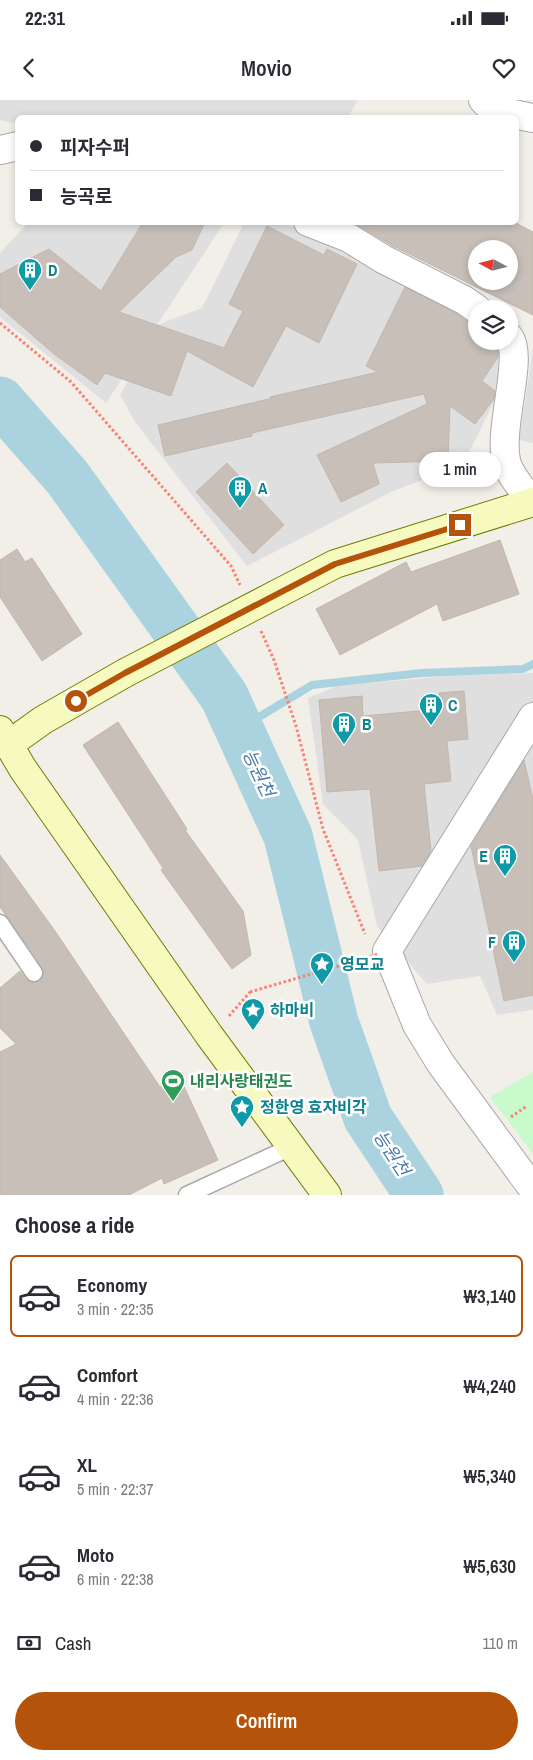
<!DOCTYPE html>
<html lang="en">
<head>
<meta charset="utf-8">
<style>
	body { margin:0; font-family:"Archivo Narrow","Noto Sans KR",sans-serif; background:#f7f7f7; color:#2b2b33; height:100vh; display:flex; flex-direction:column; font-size:19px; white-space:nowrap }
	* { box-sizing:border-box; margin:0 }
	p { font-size:16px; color:#7c7c81 }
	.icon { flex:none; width:28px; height:28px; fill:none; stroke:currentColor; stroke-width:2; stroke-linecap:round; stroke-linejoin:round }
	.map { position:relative; height:1095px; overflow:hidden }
	.sheet { display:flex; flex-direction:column; background:#fff; flex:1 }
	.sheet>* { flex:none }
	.guide { position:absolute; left:15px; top:15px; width:504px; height:110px; border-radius:8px; box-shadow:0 2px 8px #0003; display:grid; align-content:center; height:110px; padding:0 15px; background:#fff }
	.needle { width:32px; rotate:277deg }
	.fabs { position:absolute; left:468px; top:140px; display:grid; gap:10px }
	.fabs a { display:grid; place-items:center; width:50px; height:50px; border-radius:50%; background:#fff; box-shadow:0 2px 8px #0003; font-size:25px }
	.end { position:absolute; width:22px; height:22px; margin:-11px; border:6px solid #b45309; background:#fff; box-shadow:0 0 0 2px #fff }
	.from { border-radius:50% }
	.bubble { position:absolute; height:35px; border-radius:18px; background:#fff; box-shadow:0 2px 8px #0003; font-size:16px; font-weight:600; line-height:35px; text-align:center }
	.guide b { display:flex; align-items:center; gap:18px; height:48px; font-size:19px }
	.guide b+b { border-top:1px solid #e1e1e2 }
	.guide i { width:12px; height:12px; background:#2b2b33 }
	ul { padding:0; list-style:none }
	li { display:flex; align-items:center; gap:15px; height:82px; margin:0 10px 8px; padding:0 5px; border:2px solid transparent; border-radius:8px }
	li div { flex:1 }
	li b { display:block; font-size:19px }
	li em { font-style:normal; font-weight:600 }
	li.selected { border-color:#b45309 }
	li>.icon { width:45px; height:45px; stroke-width:1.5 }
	h2 { padding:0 15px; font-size:22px; line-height:60px }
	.pay { display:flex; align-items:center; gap:12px; height:55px; padding:0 15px; font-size:19px }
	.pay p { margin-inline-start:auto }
	.primary-button { display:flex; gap:10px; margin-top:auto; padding:10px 15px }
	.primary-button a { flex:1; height:58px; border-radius:30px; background:#b45309; color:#fff; font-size:20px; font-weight:600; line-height:58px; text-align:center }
	.status { display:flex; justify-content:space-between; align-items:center; height:35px; padding:0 25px; background:#fff; direction:ltr }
	.status svg { height:14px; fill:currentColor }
	header { display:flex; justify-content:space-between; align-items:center; height:65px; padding:0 15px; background:#fff; font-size:22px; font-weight:600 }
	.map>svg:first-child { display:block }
	.residential { fill:#e0dfdf }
	.park { fill:#c8facc }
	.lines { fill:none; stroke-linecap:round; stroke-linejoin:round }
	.stream { stroke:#aad3df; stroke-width:8 }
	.river { stroke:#aad3df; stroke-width:49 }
	.building { fill:#c7bfb8; stroke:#c4b6ab; fill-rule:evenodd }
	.lane-casing { stroke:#a9a9a9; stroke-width:19 }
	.street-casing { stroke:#a9a9a9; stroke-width:30 }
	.secondary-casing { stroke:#707d05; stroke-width:30 }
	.path { stroke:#fa8072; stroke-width:3; stroke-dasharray:2.5 2.5; stroke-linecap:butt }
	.lane { stroke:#fff; stroke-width:16 }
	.street { stroke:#fff; stroke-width:28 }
	.secondary { stroke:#f7fabf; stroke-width:28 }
	.secondary-bridge-casing { stroke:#707d05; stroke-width:30; stroke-linecap:butt }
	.path-bridge { stroke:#fa8072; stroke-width:3; stroke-dasharray:2.5 2.5; stroke-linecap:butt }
	.secondary-bridge { stroke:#f7fabf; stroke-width:28 }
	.route { stroke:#b45309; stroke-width:6 }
	.labels { text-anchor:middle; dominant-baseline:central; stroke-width:5; stroke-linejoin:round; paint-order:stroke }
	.culture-label { font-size:16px; font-weight:bold; fill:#0d838f; stroke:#fff; text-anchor:start }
	.leisure-label { font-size:16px; font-weight:bold; fill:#27864d; stroke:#fff; text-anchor:start }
	.water-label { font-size:18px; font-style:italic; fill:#4a7aab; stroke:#fff }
</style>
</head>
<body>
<div class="status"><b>22:31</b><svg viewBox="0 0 49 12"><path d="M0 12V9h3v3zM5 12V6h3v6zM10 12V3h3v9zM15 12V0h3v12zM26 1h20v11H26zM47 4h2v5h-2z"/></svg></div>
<header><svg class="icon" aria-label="back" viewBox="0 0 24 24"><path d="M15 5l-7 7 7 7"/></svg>Movio<svg class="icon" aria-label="heart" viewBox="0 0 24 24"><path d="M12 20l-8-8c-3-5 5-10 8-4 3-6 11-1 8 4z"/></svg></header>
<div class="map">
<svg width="533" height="1095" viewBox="0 0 533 1095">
	<rect width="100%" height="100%" fill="#f2efe9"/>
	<!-- residential -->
	<path class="residential" d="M0,0H358L348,17L18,18L17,24L0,20Z
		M28,123H224L157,225L202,208L244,123H284L476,216V241H509V272L463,364L391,392L247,466L135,322L120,295L157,226L106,303L0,217V153Z
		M533,249V343L519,340Z
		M533,573V910L497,915L480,876L427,884L377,826L358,740L323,704L308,598L337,586L448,576Z"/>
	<!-- park -->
	<path class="park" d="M533,972V1054L490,997Z"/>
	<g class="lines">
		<!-- stream -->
		<path class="stream" d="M239,629L312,585L421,573L523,569L533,564"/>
		<!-- river -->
		<path class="river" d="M0,301L67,377L224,596L288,736L334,922L368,1018L419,1095"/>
	</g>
	<!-- building -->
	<path class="building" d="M143,122H205L192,150L176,157L119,212L224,248L243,211L229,204L267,126L324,155L327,149L357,164L319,243L286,226L253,287L187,251L171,296L105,273L97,285L54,254L0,207V174L49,149L101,191Z
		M352,122H514L533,132V215L391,145ZM476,149H509V181H476Z
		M405,187L456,213L468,222L476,225V241H494L498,251V257L482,281L495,291L494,299L475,324L450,306L448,361L373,363L379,384L341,402L317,355L427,304L424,294L252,333V336L165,356L158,325L273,298L270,297L378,272L366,266Z
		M227,363L284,425L253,454L196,392Z
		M500,440L519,494L443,521L437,504L340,555L316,509L406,462L411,472Z
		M17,449L25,462L32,458L82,534L42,561L0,497V460Z
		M464,591L468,639L447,641L451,681L424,684L431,751L422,766L379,771L370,689L327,692L319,600L362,596L363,616L440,609L439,593Z
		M118,622L187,729L185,730L243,811L251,855L232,869L161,770L163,768L83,645Z
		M524,660L533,699V895L504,901L471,746Z
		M0,755L55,831L160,987L180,978L218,1060L164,1084L162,1078L129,1095H0V952L16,944L0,928V888L20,871L26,879L34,883L40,881L44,873L36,858L0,807Z"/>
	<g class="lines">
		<!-- lane casing -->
		<g class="lane-casing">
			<path id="lane" d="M0,823L34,873
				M187,1095L291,1047"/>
		</g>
		<!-- street casing -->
		<g class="street-casing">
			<path id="street" d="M483,0C491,11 519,15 533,18
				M0,50L18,46
				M308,122L349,138L383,159L464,200L477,209
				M509,237C525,258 495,335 508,367C513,379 524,391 532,402
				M533,617L387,851L417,925L441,964L533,1089"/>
		</g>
		<!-- secondary casing -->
		<g class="secondary-casing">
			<path id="secondary" d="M277,494L335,464L533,402
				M0,630L23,669L209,935L327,1095
				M8,645L43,620L125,573"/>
		</g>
		<!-- path -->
		<path class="path" d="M0,223L71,282L231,466L240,485
			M261,531L274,560L296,626L323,729L365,834
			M229,916L250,892
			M511,1017L527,1006"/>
		<!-- lane -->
		<use href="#lane" class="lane"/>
		<!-- street -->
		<use href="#street" class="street"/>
		<!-- secondary -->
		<use href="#secondary" class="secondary"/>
		<!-- secondary-bridge casing -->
		<g class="secondary-bridge-casing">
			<path id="secondary-bridge" d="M125,573L277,494"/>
		</g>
		<!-- path-bridge -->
		<path class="path-bridge" d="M250,892L379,854"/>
		<!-- secondary-bridge -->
		<use href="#secondary-bridge" class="secondary-bridge"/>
	</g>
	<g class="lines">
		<!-- route -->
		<path class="route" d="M76,601L125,573L335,464L460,425"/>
	</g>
	<!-- icons -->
	<defs>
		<g id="building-pin" transform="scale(1.25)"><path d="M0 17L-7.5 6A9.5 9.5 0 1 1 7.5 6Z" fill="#0f9aa8" stroke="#fff"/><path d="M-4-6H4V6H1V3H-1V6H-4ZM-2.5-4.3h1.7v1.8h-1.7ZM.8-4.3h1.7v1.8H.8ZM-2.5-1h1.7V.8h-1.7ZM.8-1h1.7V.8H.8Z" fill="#fff"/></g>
		<g id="sight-pin" transform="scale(1.25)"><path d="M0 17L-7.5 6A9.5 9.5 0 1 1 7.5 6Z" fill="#0f9aa8" stroke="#fff"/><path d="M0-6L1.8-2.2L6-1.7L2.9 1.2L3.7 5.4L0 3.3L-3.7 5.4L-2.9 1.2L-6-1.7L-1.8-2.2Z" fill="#fff"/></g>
		<g id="stadium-pin" transform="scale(1.25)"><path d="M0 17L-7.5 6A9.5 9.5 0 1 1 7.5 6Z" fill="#2e9e5b" stroke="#fff"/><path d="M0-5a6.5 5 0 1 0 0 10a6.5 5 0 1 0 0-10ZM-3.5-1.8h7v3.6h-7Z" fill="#fff"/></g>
	</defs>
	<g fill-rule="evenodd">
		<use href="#building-pin" x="30" y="170"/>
		<use href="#building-pin" x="240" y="388"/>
		<use href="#building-pin" x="431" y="605"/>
		<use href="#building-pin" x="344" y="624"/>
		<use href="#building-pin" x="505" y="756"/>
		<use href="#building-pin" x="514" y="842"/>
		<use href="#sight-pin" x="322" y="864"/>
		<use href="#sight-pin" x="253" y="910"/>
		<use href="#stadium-pin" x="173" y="981"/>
		<use href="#sight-pin" x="242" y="1007"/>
	</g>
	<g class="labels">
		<!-- culture labels -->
		<g class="culture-label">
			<text x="48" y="170">D</text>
			<text x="258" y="388">A</text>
			<text x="448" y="605">C</text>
			<text x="362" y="624">B</text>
			<text x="488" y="756" text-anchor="end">E</text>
			<text x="496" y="842" text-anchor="end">F</text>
			<text x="340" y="864">영모교</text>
			<text x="270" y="910">하마비</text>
			<text x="260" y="1007">정한영 효자비각</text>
		</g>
		<!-- leisure labels -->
		<g class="leisure-label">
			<text x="190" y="981">내리사랑태권도</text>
		</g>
		<!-- water labels -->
		<g class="water-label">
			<text transform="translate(259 673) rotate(65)">능원천</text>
			<text transform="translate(392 1053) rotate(57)">능원천</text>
		</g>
	</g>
</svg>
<div class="fabs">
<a><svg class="needle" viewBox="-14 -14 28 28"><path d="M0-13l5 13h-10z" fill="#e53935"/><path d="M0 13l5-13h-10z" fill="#7c7c81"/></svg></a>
<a><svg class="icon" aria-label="layers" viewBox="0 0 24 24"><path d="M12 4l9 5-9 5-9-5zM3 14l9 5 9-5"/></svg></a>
</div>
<i class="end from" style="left:76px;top:601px"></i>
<i class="end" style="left:460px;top:425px"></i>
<div class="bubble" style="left:419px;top:352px;width:82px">1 min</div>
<div class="guide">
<b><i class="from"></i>피자수퍼</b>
<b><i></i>능곡로</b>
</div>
</div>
<section class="sheet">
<h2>Choose a ride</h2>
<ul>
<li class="selected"><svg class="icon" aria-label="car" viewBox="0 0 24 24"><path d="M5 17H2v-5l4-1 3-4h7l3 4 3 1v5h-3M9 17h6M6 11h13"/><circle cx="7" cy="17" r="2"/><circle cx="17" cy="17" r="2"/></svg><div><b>Economy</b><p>3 min · 22:35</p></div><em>₩3,140</em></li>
<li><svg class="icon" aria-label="car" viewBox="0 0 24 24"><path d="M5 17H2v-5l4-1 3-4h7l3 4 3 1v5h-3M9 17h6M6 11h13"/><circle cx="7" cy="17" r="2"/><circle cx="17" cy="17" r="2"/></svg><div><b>Comfort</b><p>4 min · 22:36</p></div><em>₩4,240</em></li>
<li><svg class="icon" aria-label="car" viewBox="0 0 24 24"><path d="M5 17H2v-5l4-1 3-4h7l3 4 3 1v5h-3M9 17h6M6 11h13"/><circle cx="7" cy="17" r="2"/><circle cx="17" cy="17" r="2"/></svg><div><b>XL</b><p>5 min · 22:37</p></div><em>₩5,340</em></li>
<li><svg class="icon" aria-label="car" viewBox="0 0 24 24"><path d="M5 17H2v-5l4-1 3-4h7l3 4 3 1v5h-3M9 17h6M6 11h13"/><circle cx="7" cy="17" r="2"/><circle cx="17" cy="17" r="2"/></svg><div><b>Moto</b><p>6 min · 22:38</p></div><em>₩5,630</em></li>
</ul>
<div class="pay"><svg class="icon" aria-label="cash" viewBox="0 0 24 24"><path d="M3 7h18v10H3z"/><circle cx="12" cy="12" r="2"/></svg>Cash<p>110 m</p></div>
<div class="primary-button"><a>Confirm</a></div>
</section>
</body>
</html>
